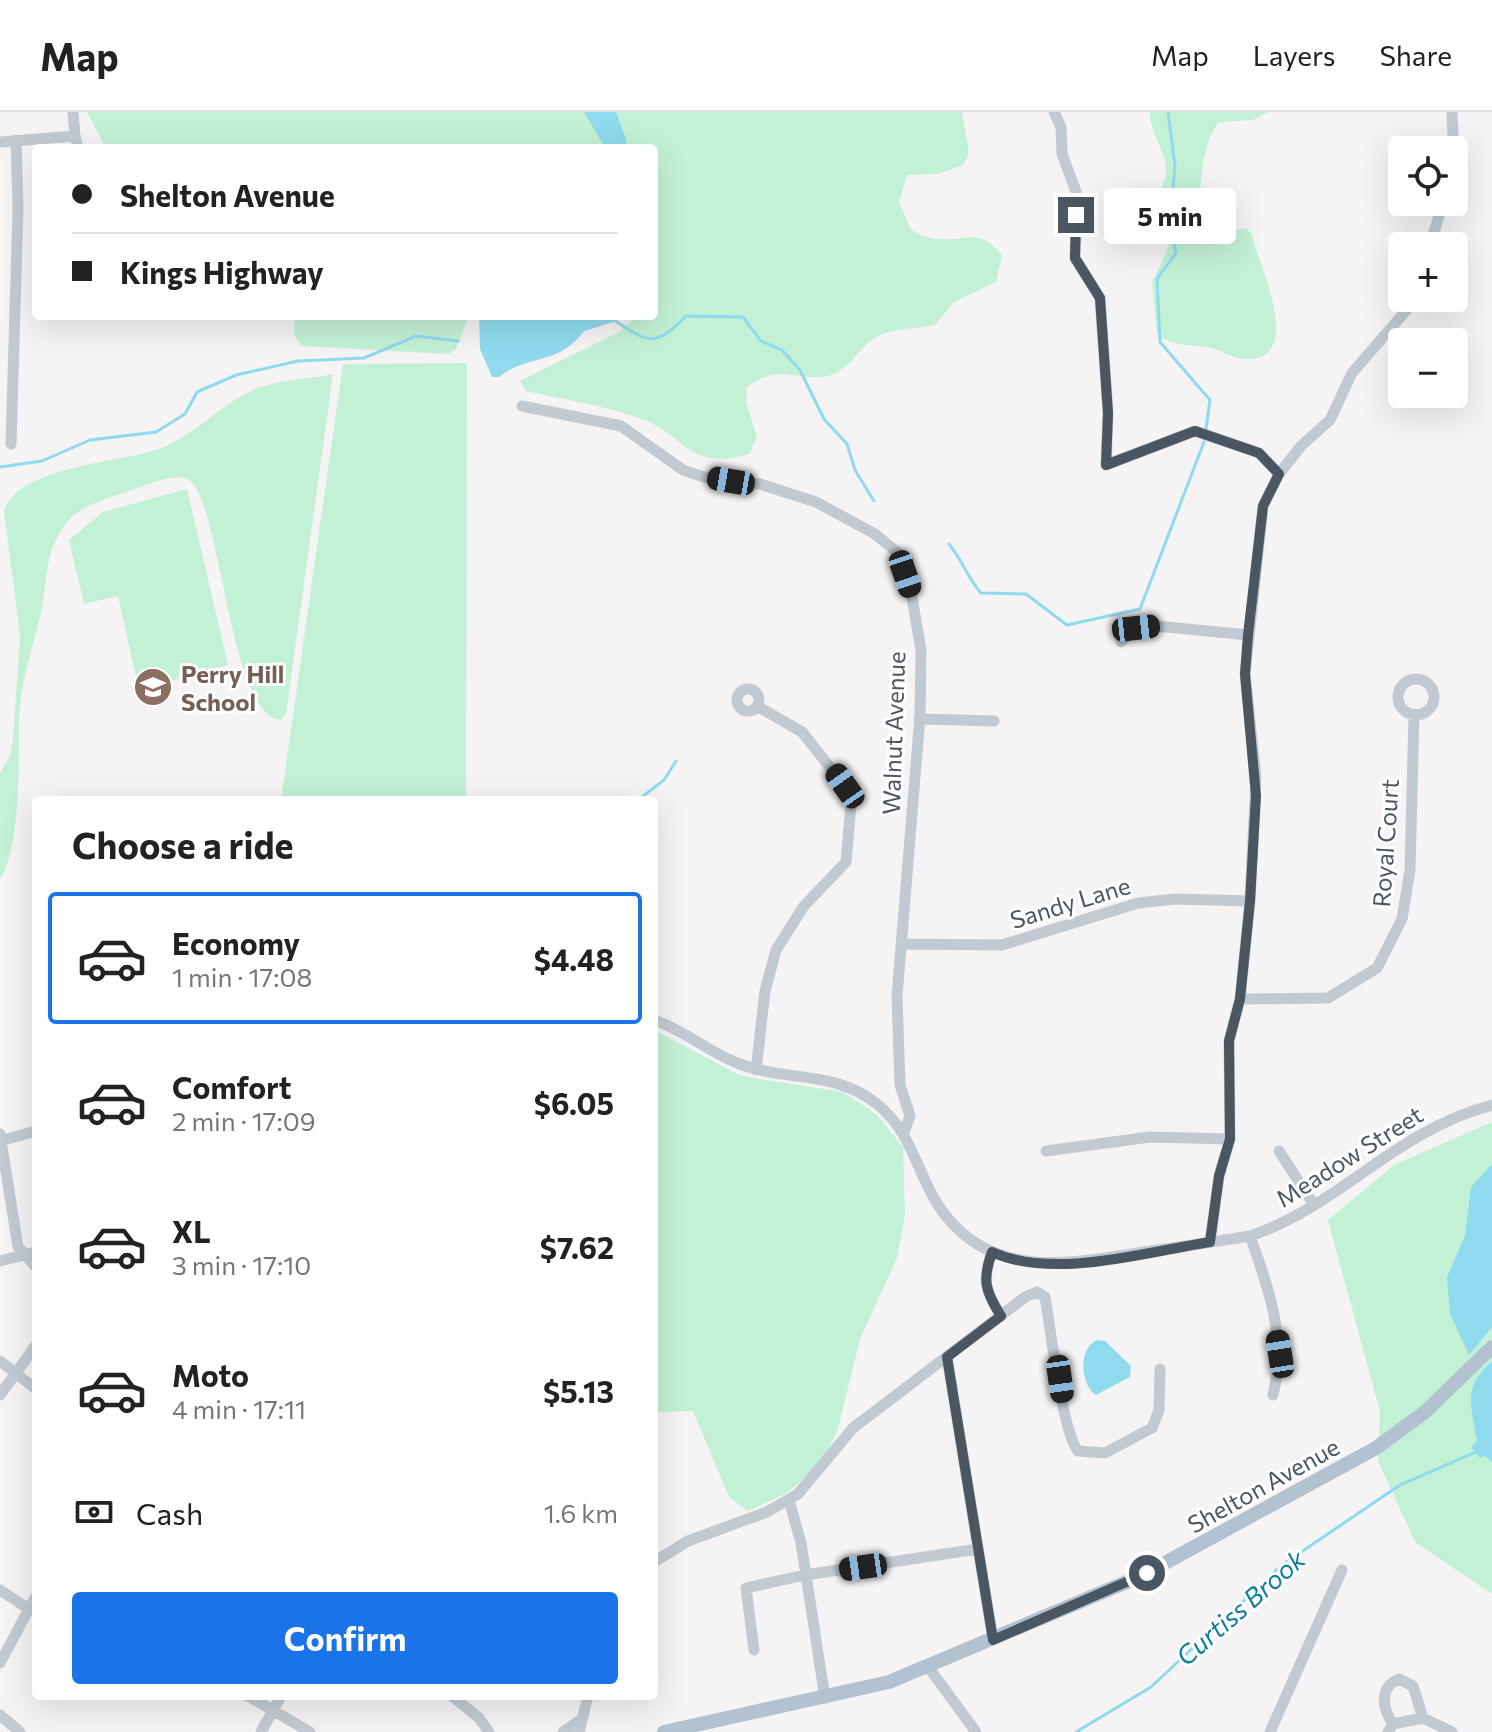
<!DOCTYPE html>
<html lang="en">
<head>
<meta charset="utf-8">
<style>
	body { margin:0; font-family:Commissioner,sans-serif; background:#f6f6f6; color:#222; height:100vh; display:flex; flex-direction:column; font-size:30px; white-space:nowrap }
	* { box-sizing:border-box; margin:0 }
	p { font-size:26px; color:#767676 }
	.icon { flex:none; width:44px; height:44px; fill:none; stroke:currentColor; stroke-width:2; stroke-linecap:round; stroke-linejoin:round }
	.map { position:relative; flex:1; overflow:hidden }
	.sheet { position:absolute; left:32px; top:684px; width:626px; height:904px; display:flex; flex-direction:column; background:#fff; border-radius:8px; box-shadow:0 8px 32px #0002 }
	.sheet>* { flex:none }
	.hud { position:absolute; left:32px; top:32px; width:626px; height:176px; border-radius:8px; box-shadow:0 8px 32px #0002; display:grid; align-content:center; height:176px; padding:0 40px; background:#fff }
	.fabs { position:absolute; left:1388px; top:24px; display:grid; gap:16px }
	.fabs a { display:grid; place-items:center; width:80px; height:80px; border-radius:8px; background:#fff; box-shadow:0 8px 32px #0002; font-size:40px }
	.end { position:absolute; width:36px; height:36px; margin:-18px; border:10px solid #4a5661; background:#fff; box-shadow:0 0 0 4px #fff }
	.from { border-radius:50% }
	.bubble { position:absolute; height:56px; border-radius:8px; background:#fff; box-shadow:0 8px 32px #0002; font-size:26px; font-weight:700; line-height:56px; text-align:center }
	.car { position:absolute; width:24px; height:48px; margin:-24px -12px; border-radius:10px; box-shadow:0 0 6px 2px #0007; background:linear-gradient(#222 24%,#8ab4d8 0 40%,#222 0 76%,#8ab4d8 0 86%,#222 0) }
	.hud b { display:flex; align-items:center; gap:28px; height:76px; font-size:30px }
	.hud b+b { border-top:2px solid #e0e0e0 }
	.hud i { width:20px; height:20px; background:#222 }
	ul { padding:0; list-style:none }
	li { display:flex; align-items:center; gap:24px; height:132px; margin:0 16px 12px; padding:0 24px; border:4px solid transparent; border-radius:8px }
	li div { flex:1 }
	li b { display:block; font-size:30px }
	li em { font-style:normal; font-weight:700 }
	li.active { border-color:#1a73e8 }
	li>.icon { width:72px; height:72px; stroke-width:1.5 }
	h2 { padding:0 40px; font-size:36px; line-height:96px }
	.pay { display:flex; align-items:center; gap:20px; height:88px; padding:0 40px; font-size:30px }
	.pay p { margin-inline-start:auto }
	.button { display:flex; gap:16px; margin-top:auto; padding:16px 40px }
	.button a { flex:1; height:92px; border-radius:8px; background:#1a73e8; color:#fff; font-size:32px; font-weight:700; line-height:92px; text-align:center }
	header { display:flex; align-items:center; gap:48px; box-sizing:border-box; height:112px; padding:0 40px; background:#fff; border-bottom:2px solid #e0e0e0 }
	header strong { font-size:38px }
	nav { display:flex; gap:44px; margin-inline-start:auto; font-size:28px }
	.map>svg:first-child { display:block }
	.green { fill:#c3f1d5 }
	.water { fill:#90daee }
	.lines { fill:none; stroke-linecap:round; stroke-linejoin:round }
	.stream { stroke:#90daee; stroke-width:3 }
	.minor { stroke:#c1cad2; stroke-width:11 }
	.major { stroke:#b3c2d1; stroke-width:14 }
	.route { stroke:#4a5661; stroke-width:10 }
	.labels { text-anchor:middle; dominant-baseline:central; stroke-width:6; stroke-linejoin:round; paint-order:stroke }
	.education-label { font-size:24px; font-weight:bold; fill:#785e54; stroke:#fff; text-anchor:start }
	.street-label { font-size:24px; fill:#4a5661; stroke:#fff }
	.water-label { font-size:26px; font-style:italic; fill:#0c7c9b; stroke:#fff }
</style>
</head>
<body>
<header>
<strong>Map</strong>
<nav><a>Map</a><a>Layers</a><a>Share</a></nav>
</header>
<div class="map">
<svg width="1492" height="1620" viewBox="0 0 1492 1620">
	<rect width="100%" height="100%" fill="#f5f3f3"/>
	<!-- green -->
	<path class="green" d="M87,0H962L969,41L963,53L937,62L907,63L899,90L911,118C919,121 928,127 936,127C969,130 976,114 1002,143L996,170L954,190L935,213C914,218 887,215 869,230C857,241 848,257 831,263C800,272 781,249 747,275L746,290L757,325L749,342C685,361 685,319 636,305C601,293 562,287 526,279L520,269L621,219L636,204H654V36H106Z
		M1150,0H1268L1253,8L1219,10C1201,30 1196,93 1203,119L1210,123L1247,116L1252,124C1259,152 1307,251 1244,247C1233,246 1225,240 1215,237C1197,232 1171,236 1157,221L1152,171L1169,134C1163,119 1158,103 1160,85C1161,74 1168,67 1166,55C1163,34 1150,21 1150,0Z
		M295,204H469L456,237L448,242L302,234L294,223Z
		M467,251L466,688H281L343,252Z
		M333,262L286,602L281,608C228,605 221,380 187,367C170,361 145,374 129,379C109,386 84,392 69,408C62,417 54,429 51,440C46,459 45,480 41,500C33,536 19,575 19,613C19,650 20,739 0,767V661L10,644L13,627L20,524L4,399C19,353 122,351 162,336C193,323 219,295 249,280C269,269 309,267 333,262Z
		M187,377L228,553L139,578L118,484L84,492L69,428L103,400Z
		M654,918L741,964L843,980L877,1003L903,1035L905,1103L897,1146L860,1227L838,1317L822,1350L809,1363L785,1382L748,1399L729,1385L693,1299L654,1300Z
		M1492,1010V1482L1415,1430L1378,1349L1380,1300L1328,1108L1394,1053Z"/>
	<!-- water -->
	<path class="water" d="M584,0H616L626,27V36H605Z
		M479,204H618L617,209L584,219C559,254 527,242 499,265H492L480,237Z
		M1492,1052V1215L1469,1243L1450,1202L1447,1165L1465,1124L1471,1075Z
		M1097,1228L1105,1229L1131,1254L1130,1265L1096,1283C1080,1272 1078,1236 1097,1228Z
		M1492,1249V1350L1485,1344L1480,1346L1471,1335L1477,1329C1471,1290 1462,1277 1492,1249Z"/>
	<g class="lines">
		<!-- stream -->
		<path class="stream" d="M1168,0L1175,54L1170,110L1176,141L1157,167L1160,230L1210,288L1206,317
			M614,208C648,231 655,236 686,204L743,205L761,229L782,238L800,258L824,307L847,332L855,358L874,389
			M0,355L42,349L90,328L156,320L185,302L197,280L236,263L298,249L364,246L416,224L458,229
			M949,432C963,449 967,465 981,481L1026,482L1067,513L1140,497L1204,330
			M638,688L664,668L676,649
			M1076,1620L1151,1575L1282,1453L1400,1373L1478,1339"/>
		<!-- minor -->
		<path class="minor" d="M1054,0L1061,15L1062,42L1077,82L1075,146L1100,186L1108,301L1106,353L1195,319L1259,341L1279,362
			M1452,0L1454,52
			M75,24L78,36
			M0,30L75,24L73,0
			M1430,134L1443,90
			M522,294L621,314L683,358L704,365L760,372L816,390L875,422L898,441L911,480L921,538L920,604L897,884L900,973L910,1004L904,1020
			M11,332L18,96L16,28
			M1121,530L1136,516L1156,514L1248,523
			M1398 585a18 18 0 1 1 36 0a18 18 0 1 1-36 0Z
			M737 588a11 11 0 1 1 22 0a11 11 0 1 1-22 0Z
			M919,607L994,609
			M903,832L1002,833L1138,791L1175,787L1250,789
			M1240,887L1328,886L1377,856L1402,807L1410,758L1414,602
			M654,908C685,918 709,941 740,952C787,970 835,958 877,992C915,1022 917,1068 946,1104C995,1166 1069,1152 1137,1141C1174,1136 1212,1130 1250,1124C1340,1094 1394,1019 1492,993
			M756,958L765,879L776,838L804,794L846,750L851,693L845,674L802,620L757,594
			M0,1022L18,1135L36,1155
			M0,1029L36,1019
			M1046,1039L1150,1025L1230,1027
			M1279,1039L1314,1093
			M1250,1124C1269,1177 1287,1227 1273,1283
			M1210,1130L1219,1064L1230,1027L1229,929L1240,887L1250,789L1256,665L1245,562L1263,394L1279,362L1301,334L1330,308L1352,261L1417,186
			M992,1140C982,1168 985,1179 1001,1204
			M0,1149L36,1140
			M947,1245L993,1528
			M0,1249L36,1277
			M0,1283L36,1233
			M789,1388L801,1431L825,1586
			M654,1450L688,1429L767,1400L798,1382L853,1316L1025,1185L1037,1180L1045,1185C1051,1218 1062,1319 1078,1339L1105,1341L1152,1316L1159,1298L1160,1257
			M0,1478L29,1497
			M754,1538L746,1476L805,1463L978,1437
			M0,1551L36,1484
			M929,1556L976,1620
			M248,1584L310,1620
			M452,1584L479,1606L489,1620
			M0,1603L20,1620
			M1393,1612C1382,1596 1379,1575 1399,1567L1413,1574L1423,1606
			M261,1620L281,1584
			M563,1620L582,1607
			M579,1620L588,1584
			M1270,1620L1342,1458
			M1388,1620L1393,1612L1423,1606L1452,1620"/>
		<!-- major -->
		<path class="major" d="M664,1620L889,1570L1141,1464L1376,1336L1425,1300L1492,1235"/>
	</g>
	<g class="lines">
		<!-- route -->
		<path class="route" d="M1076,103L1075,146L1100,186L1108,301L1106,353L1195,319L1259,341L1279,362L1263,394L1248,523L1245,562L1256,684L1250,789L1240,887L1229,929L1230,1027L1219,1064L1210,1130C1146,1140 1053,1168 992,1140C982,1168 985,1179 1001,1204L947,1245L993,1528L1147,1461"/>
	</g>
	<!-- icons -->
	<defs>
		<g id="school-disc" transform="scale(2)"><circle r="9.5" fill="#8d6e63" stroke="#fff"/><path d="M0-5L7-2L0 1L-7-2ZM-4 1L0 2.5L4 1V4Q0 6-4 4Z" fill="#fff"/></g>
	</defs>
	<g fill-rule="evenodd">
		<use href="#school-disc" x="153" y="575"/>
	</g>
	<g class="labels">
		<!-- education labels -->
		<g class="education-label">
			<text x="181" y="561">Perry Hill<tspan x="181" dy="28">School</tspan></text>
		</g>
		<!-- street labels -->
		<g class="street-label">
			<text transform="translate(893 621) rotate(-88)">Walnut Avenue</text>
			<text transform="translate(1385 731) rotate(-86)">Royal Court</text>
			<text transform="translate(1070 790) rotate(-17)">Sandy Lane</text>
			<text transform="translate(1349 1044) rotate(-32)">Meadow Street</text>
			<text transform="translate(1263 1373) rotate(-29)">Shelton Avenue</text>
		</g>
		<!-- water labels -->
		<g class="water-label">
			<text transform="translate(1240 1495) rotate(-41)">Curtiss Brook</text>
		</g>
	</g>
</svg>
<div class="fabs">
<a><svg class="icon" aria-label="locate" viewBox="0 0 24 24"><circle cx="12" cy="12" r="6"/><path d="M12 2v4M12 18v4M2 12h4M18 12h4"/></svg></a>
<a>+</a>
<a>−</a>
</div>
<i class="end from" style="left:1147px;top:1461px"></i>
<i class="end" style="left:1076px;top:103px"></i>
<div class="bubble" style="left:1104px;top:76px;width:132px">5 min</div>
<i class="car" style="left:731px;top:369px;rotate:280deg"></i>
<i class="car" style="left:905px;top:462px;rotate:161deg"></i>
<i class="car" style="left:1136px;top:516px;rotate:84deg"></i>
<i class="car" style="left:845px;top:674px;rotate:325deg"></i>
<i class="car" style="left:1280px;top:1242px;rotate:351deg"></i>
<i class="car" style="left:1060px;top:1267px;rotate:172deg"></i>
<i class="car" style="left:863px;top:1455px;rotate:262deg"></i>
<div class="hud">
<b><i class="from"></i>Shelton Avenue</b>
<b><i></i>Kings Highway</b>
</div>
<section class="sheet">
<h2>Choose a ride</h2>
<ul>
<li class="active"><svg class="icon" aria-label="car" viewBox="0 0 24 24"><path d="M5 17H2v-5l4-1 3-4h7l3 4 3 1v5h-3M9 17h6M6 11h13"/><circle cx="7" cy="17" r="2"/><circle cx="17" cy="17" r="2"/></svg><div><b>Economy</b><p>1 min · 17:08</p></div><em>$4.48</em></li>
<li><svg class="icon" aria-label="car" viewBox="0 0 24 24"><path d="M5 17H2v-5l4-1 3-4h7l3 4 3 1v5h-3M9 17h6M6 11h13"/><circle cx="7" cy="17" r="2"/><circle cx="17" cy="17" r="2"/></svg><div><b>Comfort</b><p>2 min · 17:09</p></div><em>$6.05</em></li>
<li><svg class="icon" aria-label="car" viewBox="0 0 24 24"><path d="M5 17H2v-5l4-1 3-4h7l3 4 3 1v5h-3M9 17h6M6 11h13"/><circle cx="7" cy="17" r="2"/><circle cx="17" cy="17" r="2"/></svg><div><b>XL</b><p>3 min · 17:10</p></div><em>$7.62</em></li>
<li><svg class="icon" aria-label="car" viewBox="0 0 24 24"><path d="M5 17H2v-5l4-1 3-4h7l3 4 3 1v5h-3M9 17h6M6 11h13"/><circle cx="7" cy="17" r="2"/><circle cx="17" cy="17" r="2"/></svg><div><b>Moto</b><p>4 min · 17:11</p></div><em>$5.13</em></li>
</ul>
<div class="pay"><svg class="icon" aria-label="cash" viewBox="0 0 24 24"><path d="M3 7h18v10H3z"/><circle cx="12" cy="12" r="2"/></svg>Cash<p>1.6 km</p></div>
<div class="button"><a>Confirm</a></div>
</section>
</div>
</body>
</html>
